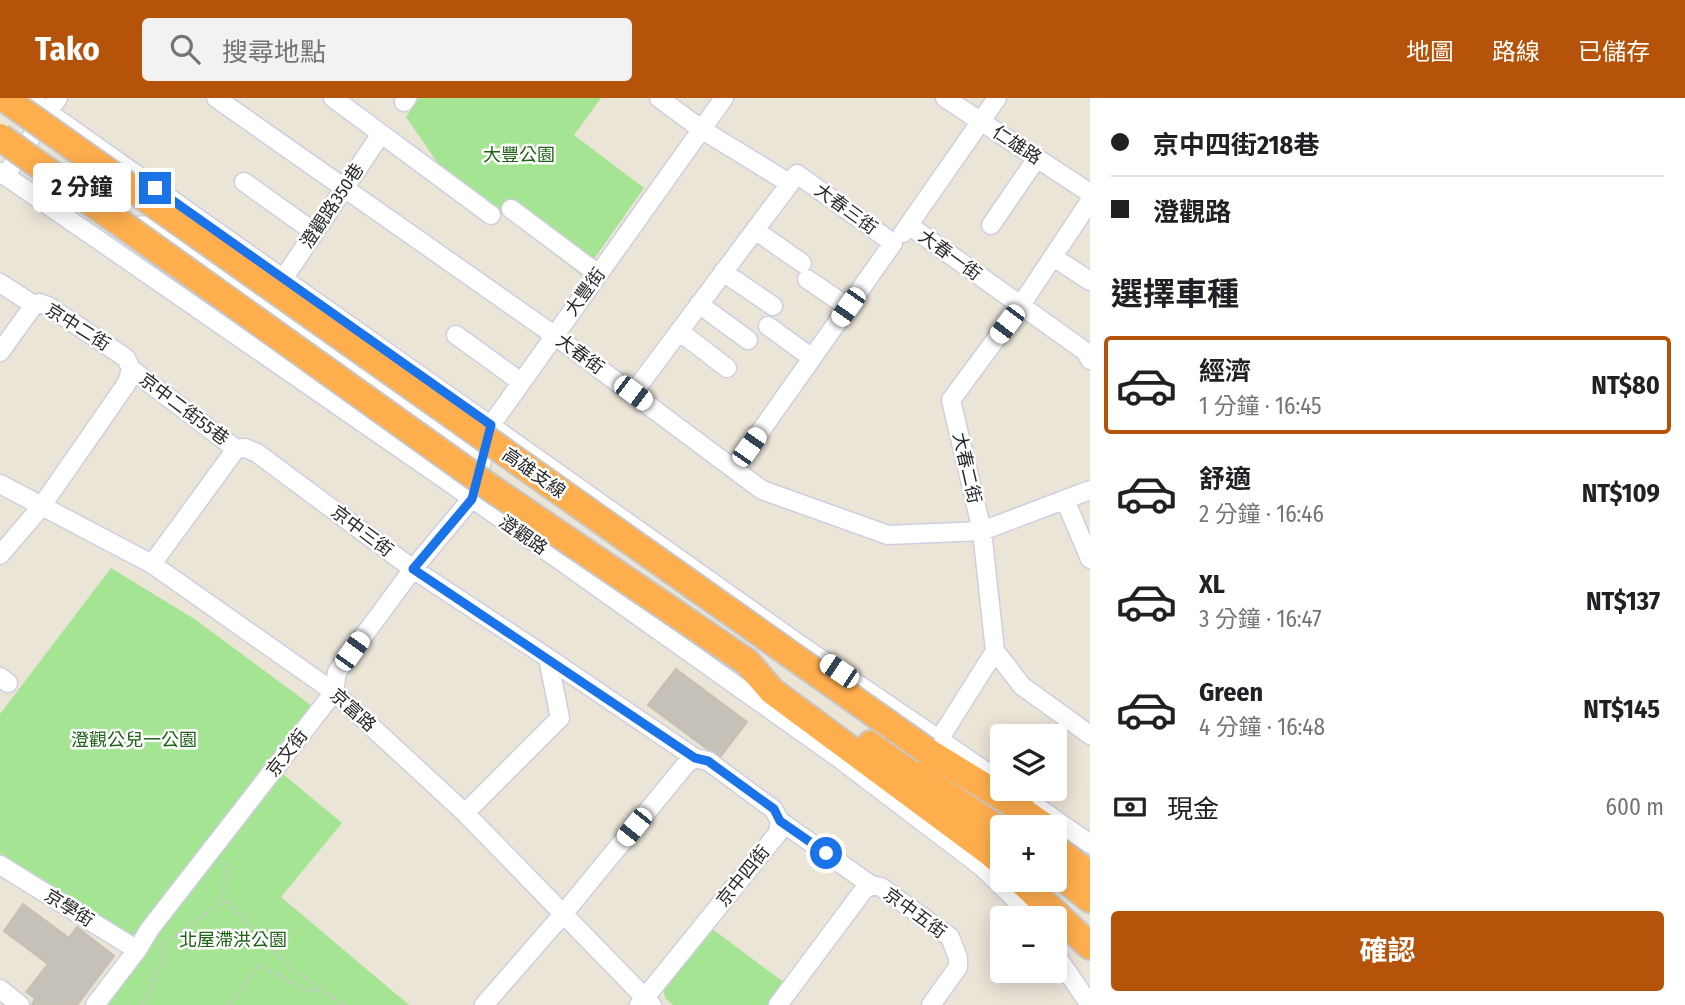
<!DOCTYPE html>
<html lang="zh-TW">
<head>
<meta charset="utf-8">
<style>
	body { margin:0; font-family:"Fira Sans Condensed","Noto Sans TC",sans-serif; background:#f2f2f2; color:#202124; height:100vh; display:flex; flex-direction:column; font-size:26px; white-space:nowrap }
	* { box-sizing:border-box; margin:0 }
	p { font-size:23px; color:#757577 }
	.icon { flex:none; width:38px; height:38px; fill:none; stroke:currentColor; stroke-width:2; stroke-linecap:round; stroke-linejoin:round }
	.map { position:relative; flex:1; overflow:hidden }
	.sheet { display:flex; flex-direction:column; background:#fff; width:595px }
	.sheet>* { flex:none }
	.guide { display:grid; align-content:center; height:154px; padding:0 21px; background:#fff }
	.buttons { position:absolute; left:990px; top:626px; display:grid; gap:14px }
	.buttons a { display:grid; place-items:center; width:77px; height:77px; border-radius:7px; background:#fff; box-shadow:0 4px 18px #0003; font-size:35px }
	.end { position:absolute; width:32px; height:32px; margin:-16px; border:9px solid #1a73e8; background:#fff; box-shadow:0 0 0 4px #fff }
	.from { border-radius:50% }
	.bubble { position:absolute; height:49px; border-radius:7px; background:#fff; box-shadow:0 4px 18px #0003; font-size:23px; font-weight:700; line-height:49px; text-align:center }
	.car { position:absolute; width:21px; height:42px; margin:-21px -10px; border-radius:9px; box-shadow:0 0 5px 2px #0007; background:linear-gradient(#fff 24%,#345 0 40%,#fff 0 76%,#345 0 86%,#fff 0) }
	.guide b { display:flex; align-items:center; gap:24px; height:66px; font-size:26px }
	.guide b+b { border-top:2px solid #e0e0e0 }
	.guide i { width:18px; height:18px; background:#202124 }
	ul { padding:0; list-style:none }
	li { display:flex; align-items:center; gap:21px; height:98px; margin:0 14px 10px; padding:0 7px; border:4px solid transparent; border-radius:7px }
	li div { flex:1 }
	li b { display:block; font-size:26px }
	li em { font-style:normal; font-weight:700 }
	li.on { border-color:#b45309 }
	li>.icon { width:63px; height:63px; stroke-width:1.5 }
	h2 { padding:0 21px; font-size:32px; line-height:84px }
	.pay { display:flex; align-items:center; gap:18px; height:77px; padding:0 21px; font-size:26px }
	.pay p { margin-inline-start:auto }
	.primary-button { display:flex; gap:14px; margin-top:auto; padding:14px 21px }
	.primary-button a { flex:1; height:80px; border-radius:7px; background:#b45309; color:#fff; font-size:28px; font-weight:700; line-height:80px; text-align:center }
	header { display:flex; align-items:center; gap:42px; box-sizing:border-box; height:98px; padding:0 35px; background:#b45309; color:#fff }
	header strong { font-size:33px }
	nav { display:flex; gap:38px; margin-inline-start:auto; font-size:24px }
	.search { width:490px; height:63px; background:#f2f2f2; display:flex; align-items:center; gap:18px; box-sizing:border-box; padding:0 24px; border-radius:7px; color:#757577; font-size:26px }
	main { display:flex; flex:1; min-height:0 }
	.map>svg:first-child { display:block }
	.green { fill:#a4e492 }
	.building { fill:#c5c1b8; stroke:#c5c1b2; stroke-width:2 }
	.lines { fill:none; stroke-linecap:round; stroke-linejoin:round }
	.minor-casing { stroke:#cdcfe1; stroke-width:21 }
	.highway-casing { stroke:#c7c7c7; stroke-width:30 }
	.path { stroke:#c7c7c7; stroke-width:2; stroke-dasharray:5 3.5; stroke-linecap:butt }
	.minor { stroke:#fff; stroke-width:18 }
	.highway { stroke:#ffae4e; stroke-width:26 }
	.highway-bridge-casing { stroke:#c7c7c7; stroke-width:30; stroke-linecap:butt }
	.highway-bridge { stroke:#ffae4e; stroke-width:26 }
	.route { stroke:#1a73e8; stroke-width:9 }
	.labels { text-anchor:middle; dominant-baseline:central; stroke-width:5; stroke-linejoin:round; paint-order:stroke }
	.street-label { font-size:18px; fill:#272727; stroke:#fff }
	.park-label { font-size:18px; fill:#1e6417; stroke:#fff }
</style>
</head>
<body>
<header>
<strong>Tako</strong>
<div class="search"><svg class="icon" aria-label="search" viewBox="0 0 24 24"><circle cx="10" cy="10" r="6"/><path d="M15 15l6 6"/></svg>搜尋地點</div>
<nav><a>地圖</a><a>路線</a><a>已儲存</a></nav>
</header>
<main>
<div class="map">
<svg width="1090" height="907" viewBox="0 0 1090 907">
	<rect width="100%" height="100%" fill="#ebe5d8"/>
	<!-- green -->
	<path class="green" d="M419,0H601L574,37L644,90L582,178L439,67L406,19Z
		M111,470L196,522L316,611L131,841L0,755V616Z
		M278,672L342,725L281,799L409,907H105Z
		M711,830L785,885L768,907H673L665,900L663,888Z"/>
	<!-- building -->
	<path class="building" d="M676,571L747,624L721,658L707,651L648,607Z
		M23,806L69,840L77,829L114,858L77,907H32L35,900L26,894L48,866L4,833Z"/>
	<g class="lines">
		<!-- minor casing -->
		<g class="minor-casing">
			<path id="minor" d="M28,0L799,546L1003,685
				M216,0L554,237L762,392L888,437L982,433L1090,392
				M333,0L491,117
				M659,0L701,31L789,85
				M945,0L1090,95
				M404,4L407,0
				M0,74L472,400L840,661L982,769L1015,801L1029,821
				M5,78L58,0
				M244,84L314,134
				M1090,103L1021,207L951,302L982,433L995,553L1022,588L1090,637
				M511,111L598,176
				M991,127L1037,60
				M910,128L1086,254L1090,262
				M123,129L149,127L162,132L482,361
				M755,132L802,165
				M903,135L997,0
				M1053,159L1090,183
				M723,174L773,208
				M283,181L381,36
				M807,181L848,209
				M0,185L34,207
				M699,206L748,242
				M768,228L812,260
				M679,233L727,270
				M456,237L521,284
				M0,254L34,207L39,205L48,208L126,260L131,271L127,285L41,409L0,457
				M131,271L236,351
				M633,295L797,76L893,145L734,371
				M0,386L152,466L334,594L465,715L652,907
				M1065,402L1090,461
				M152,466L236,351L245,350L257,355L413,471L548,560L560,620L465,715
				M548,560L695,660
				M0,579L8,585
				M940,640L995,553
				M1039,710L1090,746
				M780,723L871,787
				M0,767L137,852
				M1055,856L1090,907
				M0,891L20,907
				M95,907L137,852L149,832L334,594L337,574L413,471L472,400L491,327L724,0
				M484,907L564,815L687,665L695,660L708,663L773,711L780,723L778,735L639,907
				M778,907L863,793L871,787L881,789L950,839L958,860V869L931,907"/>
		</g>
		<!-- highway casing -->
		<g class="highway-casing">
			<path id="highway" d="M747,564L772,593L989,754L1003,766
				M871,646L1003,734
				M927,653L1013,706L1047,730
				M1055,750L1090,777
				M1055,773L1090,801
				M1020,782L1090,848"/>
		</g>
		<!-- path -->
		<path class="path" d="M222,802L226,767L222,764
			M162,847L222,804H228L268,848L291,870L343,907
			M142,907L165,856L159,844
			M229,907L259,867L310,894L320,891"/>
		<!-- minor -->
		<use href="#minor" class="minor"/>
		<!-- highway -->
		<use href="#highway" class="highway"/>
		<!-- highway-bridge casing -->
		<g class="highway-bridge-casing">
			<path id="highway-bridge" d="M4,0L927,653
				M0,39L488,388L747,564"/>
		</g>
		<!-- highway-bridge -->
		<use href="#highway-bridge" class="highway-bridge"/>
	</g>
	<g class="lines">
		<!-- route -->
		<path class="route" d="M155,90L491,327L472,401L413,471L695,660L708,663L774,711L780,723L826,755"/>
	</g>
	<g class="labels">
		<!-- street labels -->
		<g class="street-label">
			<text transform="translate(1017 47) rotate(33)">仁雄路</text>
			<text transform="translate(332 108) rotate(-56)">澄觀路350巷</text>
			<text transform="translate(846 111) rotate(36)">大春三街</text>
			<text transform="translate(950 157) rotate(36)">大春一街</text>
			<text transform="translate(585 194) rotate(-54)">大豐街</text>
			<text transform="translate(78 229) rotate(32)">京中二街</text>
			<text transform="translate(580 256) rotate(36)">大春街</text>
			<text transform="translate(184 311) rotate(37)">京中二街55巷</text>
			<text transform="translate(967 370) rotate(77)">大春二街</text>
			<text transform="translate(534 375) rotate(35)">高雄支線</text>
			<text transform="translate(362 433) rotate(37)">京中三街</text>
			<text transform="translate(523 437) rotate(35)">澄觀路</text>
			<text transform="translate(353 612) rotate(42)">京富路</text>
			<text transform="translate(287 655) rotate(-52)">京文街</text>
			<text transform="translate(743 778) rotate(-51)">京中四街</text>
			<text transform="translate(69 810) rotate(32)">京學街</text>
			<text transform="translate(915 815) rotate(36)">京中五街</text>
		</g>
		<!-- park labels -->
		<g class="park-label">
			<text x="519" y="57">大豐公園</text>
			<text x="134" y="642">澄觀公兒一公園</text>
			<text x="233" y="842">北屋滯洪公園</text>
		</g>
	</g>
</svg>
<div class="buttons">
<a><svg class="icon" aria-label="layers" viewBox="0 0 24 24"><path d="M12 4l9 5-9 5-9-5zM3 14l9 5 9-5"/></svg></a>
<a>+</a>
<a>−</a>
</div>
<i class="end from" style="left:826px;top:755px"></i>
<i class="end" style="left:155px;top:90px"></i>
<div class="bubble" style="left:33px;top:65px;width:98px">2 分鐘</div>
<i class="car" style="left:848px;top:209px;rotate:215deg"></i>
<i class="car" style="left:1007px;top:226px;rotate:217deg"></i>
<i class="car" style="left:633px;top:295px;rotate:127deg"></i>
<i class="car" style="left:749px;top:349px;rotate:35deg"></i>
<i class="car" style="left:352px;top:553px;rotate:36deg"></i>
<i class="car" style="left:839px;top:573px;rotate:304deg"></i>
<i class="car" style="left:634px;top:729px;rotate:219deg"></i>
</div>
<section class="sheet">
<div class="guide">
<b><i class="from"></i>京中四街218巷</b>
<b><i></i>澄觀路</b>
</div>
<h2>選擇車種</h2>
<ul>
<li class="on"><svg class="icon" aria-label="car" viewBox="0 0 24 24"><path d="M5 17H2v-5l4-1 3-4h7l3 4 3 1v5h-3M9 17h6M6 11h13"/><circle cx="7" cy="17" r="2"/><circle cx="17" cy="17" r="2"/></svg><div><b>經濟</b><p>1 分鐘 · 16:45</p></div><em>NT$80</em></li>
<li><svg class="icon" aria-label="car" viewBox="0 0 24 24"><path d="M5 17H2v-5l4-1 3-4h7l3 4 3 1v5h-3M9 17h6M6 11h13"/><circle cx="7" cy="17" r="2"/><circle cx="17" cy="17" r="2"/></svg><div><b>舒適</b><p>2 分鐘 · 16:46</p></div><em>NT$109</em></li>
<li><svg class="icon" aria-label="car" viewBox="0 0 24 24"><path d="M5 17H2v-5l4-1 3-4h7l3 4 3 1v5h-3M9 17h6M6 11h13"/><circle cx="7" cy="17" r="2"/><circle cx="17" cy="17" r="2"/></svg><div><b>XL</b><p>3 分鐘 · 16:47</p></div><em>NT$137</em></li>
<li><svg class="icon" aria-label="car" viewBox="0 0 24 24"><path d="M5 17H2v-5l4-1 3-4h7l3 4 3 1v5h-3M9 17h6M6 11h13"/><circle cx="7" cy="17" r="2"/><circle cx="17" cy="17" r="2"/></svg><div><b>Green</b><p>4 分鐘 · 16:48</p></div><em>NT$145</em></li>
</ul>
<div class="pay"><svg class="icon" aria-label="cash" viewBox="0 0 24 24"><path d="M3 7h18v10H3z"/><circle cx="12" cy="12" r="2"/></svg>現金<p>600 m</p></div>
<div class="primary-button"><a>確認</a></div>
</section>
</main>
</body>
</html>
